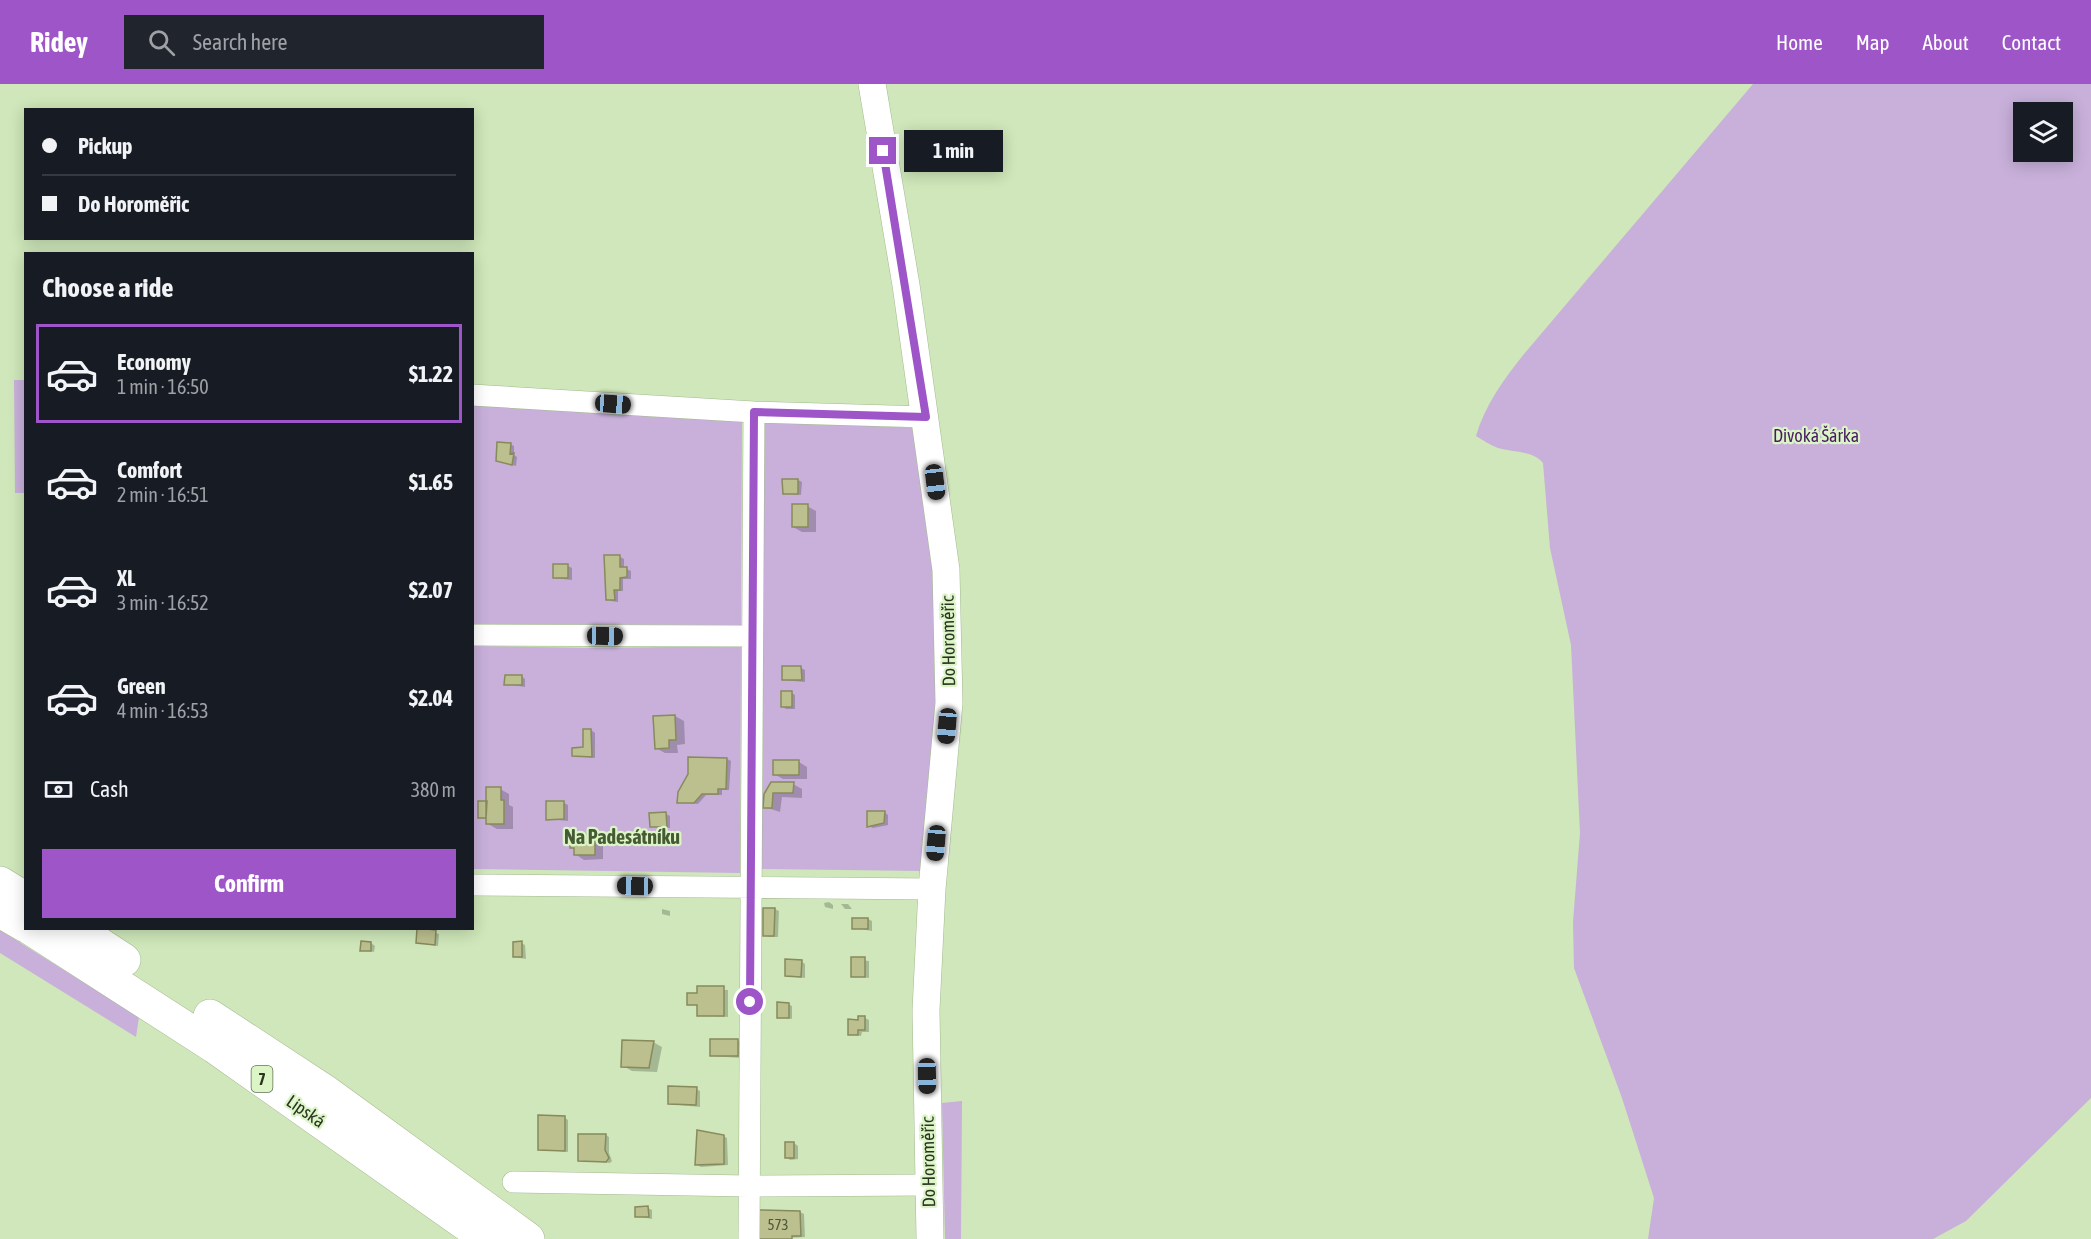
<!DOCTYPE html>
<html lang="en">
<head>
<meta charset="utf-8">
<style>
	body { margin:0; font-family:"Asap Condensed",sans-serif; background:#20242c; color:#f1f3f6; height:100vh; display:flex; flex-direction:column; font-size:22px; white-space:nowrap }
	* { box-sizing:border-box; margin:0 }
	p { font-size:20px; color:#9ea1a6 }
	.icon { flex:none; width:33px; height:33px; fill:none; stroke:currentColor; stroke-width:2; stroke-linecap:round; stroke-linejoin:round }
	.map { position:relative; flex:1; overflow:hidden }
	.sheet { position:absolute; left:24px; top:168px; width:450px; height:678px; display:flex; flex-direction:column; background:#171b24; border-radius:0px; box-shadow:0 3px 15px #0003 }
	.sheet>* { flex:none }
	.top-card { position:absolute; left:24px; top:24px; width:450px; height:132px; border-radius:0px; box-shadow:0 3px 15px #0003; display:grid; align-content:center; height:132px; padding:0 18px; background:#171b24 }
	.buttons { position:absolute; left:2013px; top:18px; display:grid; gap:12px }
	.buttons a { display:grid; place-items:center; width:60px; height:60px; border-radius:0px; background:#171b24; box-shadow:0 3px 15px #0003; font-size:30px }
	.end { position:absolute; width:27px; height:27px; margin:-14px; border:8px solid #9d55c8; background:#fff; box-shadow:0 0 0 3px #fff }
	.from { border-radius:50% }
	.bubble { position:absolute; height:42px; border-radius:0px; background:#171b24; box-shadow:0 3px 15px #0003; font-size:20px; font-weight:700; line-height:42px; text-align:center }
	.car { position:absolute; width:18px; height:36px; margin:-18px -9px; border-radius:8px; box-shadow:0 0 4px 2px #0007; background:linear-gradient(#222 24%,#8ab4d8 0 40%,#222 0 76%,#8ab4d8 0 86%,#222 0) }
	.top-card b { display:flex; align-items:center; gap:21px; height:57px; font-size:22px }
	.top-card b+b { border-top:2px solid #363941 }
	.top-card i { width:15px; height:15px; background:#f1f3f6 }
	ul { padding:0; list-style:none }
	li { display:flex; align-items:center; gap:18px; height:99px; margin:0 12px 9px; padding:0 6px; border:3px solid transparent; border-radius:0px }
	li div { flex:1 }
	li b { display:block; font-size:22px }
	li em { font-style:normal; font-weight:700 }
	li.on { border-color:#9d55c8 }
	li>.icon { width:54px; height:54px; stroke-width:1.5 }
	h2 { padding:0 18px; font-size:27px; line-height:72px }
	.pay { display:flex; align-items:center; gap:15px; height:66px; padding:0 18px; font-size:22px }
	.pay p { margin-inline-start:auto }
	.action { display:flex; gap:12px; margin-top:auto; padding:12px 18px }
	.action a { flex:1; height:69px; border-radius:0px; background:#9d55c8; color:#fff; font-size:24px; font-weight:700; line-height:69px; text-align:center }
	header { display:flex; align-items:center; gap:36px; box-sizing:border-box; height:84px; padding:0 30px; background:#9d55c8; color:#fff }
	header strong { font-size:28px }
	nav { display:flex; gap:33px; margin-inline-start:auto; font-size:21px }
	.search { width:420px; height:54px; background:#20242c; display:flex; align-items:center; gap:15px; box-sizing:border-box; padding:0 21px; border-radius:0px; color:#9ea1a6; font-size:22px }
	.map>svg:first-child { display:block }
	.green { fill:#c8b0da; fill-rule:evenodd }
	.shadow { fill:#0003 }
	.building { fill:#bcbf8e; stroke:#878a5b; stroke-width:1.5 }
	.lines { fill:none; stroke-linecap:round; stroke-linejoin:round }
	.minor-casing { stroke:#a2ba8e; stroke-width:22 }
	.tertiary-casing { stroke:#a2ba8e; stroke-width:28 }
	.trunk-casing { stroke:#a2ba8e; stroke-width:34 }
	.minor { stroke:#fff; stroke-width:21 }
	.tertiary { stroke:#fff; stroke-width:27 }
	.trunk { stroke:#fff; stroke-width:33 }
	.route { stroke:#9d55c8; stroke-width:8 }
	.labels { text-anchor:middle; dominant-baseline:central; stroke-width:4.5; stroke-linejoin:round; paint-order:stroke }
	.number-label { font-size:15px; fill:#4f573d }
	.shield { fill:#dcf5c7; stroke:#606e54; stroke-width:1.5 }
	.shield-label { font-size:16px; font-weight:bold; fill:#2b3422 }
	.park-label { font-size:18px; fill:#481c61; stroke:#dcf5c7 }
	.street-label { font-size:18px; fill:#2b3422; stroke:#dcf5c7 }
	.neighbourhood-label { font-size:20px; font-weight:bold; fill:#465b33; stroke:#dcf5c7 }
</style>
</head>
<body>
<header>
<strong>Ridey</strong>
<div class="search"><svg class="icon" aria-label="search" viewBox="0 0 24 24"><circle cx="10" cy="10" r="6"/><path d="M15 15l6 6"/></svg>Search here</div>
<nav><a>Home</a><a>Map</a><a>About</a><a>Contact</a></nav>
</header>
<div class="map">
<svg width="2091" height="1155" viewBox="0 0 2091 1155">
	<rect width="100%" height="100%" fill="#cfe7ba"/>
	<!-- green -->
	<path class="green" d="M1753,0H2091V1014L1966,1137L1933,1155H1648L1654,1114L1622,1014L1574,884L1573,838L1580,749L1571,561L1550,464L1543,379C1534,367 1512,368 1498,364C1490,361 1483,356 1476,352C1485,321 1504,295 1524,270ZM2024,28H2062V68H2024Z
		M14,296H25V409H15Z
		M473,320L742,335L741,541L473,540ZM604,471H620V483H627V493L620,494L614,506V516H606Z
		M764,337L919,344L936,489L939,624L922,787L761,785ZM792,420L808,421V443H792Z
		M473,562L594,564L741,562L740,789L473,785ZM675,631L676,655L669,656V664L655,665L653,632ZM688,673L727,674L726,705H718V710H702L677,718L678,708L688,690ZM570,751H595V771H574V764H570Z
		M0,846L139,933L136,953L0,869Z
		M962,1017L961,1155H945L942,1019Z"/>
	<!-- shadow -->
	<path class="shadow" d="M510,360L514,362V371L517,373L516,382L498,377Z
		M798,396L802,398L801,411L784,409Z
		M807,422L816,427V448H802L793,443Z
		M620,473L624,475V484L631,487V495H623V507H618V518L611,517L607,515Z
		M568,482L572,484V496L554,494Z
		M801,584L805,586V598L783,596Z
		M521,592L525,595V603L506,600Z
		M792,609L795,611V625H786L782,622Z
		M675,632L684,637L685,660L677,661L678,669H665L656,664Z
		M591,646L595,649V674L573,671L584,664Z
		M727,675L731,677L729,706H722V711H706L698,720L679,718Z
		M799,678L807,683V695H783L774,690Z
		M793,700L802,705V714L782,713L780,728L765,723V711Z
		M500,705L509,710V721L513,723V745H497L488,740V735L479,733Z
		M564,719L568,721V737L548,735Z
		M884,728L888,731V741L873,744L869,742Z
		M666,730L670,732V744L651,742Z
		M594,752L603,757V775L584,776L575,770V765L571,763Z
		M829,818L833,821V825L825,823L824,819Z
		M841,820H848L852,825H845Z
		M662,825L670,827V832L662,830Z
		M775,825L779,827L778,853H769L765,851Z
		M868,835L872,837V847L854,844Z
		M418,844H430L429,847L439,850L438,862L417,859Z
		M371,859L375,862L374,868L362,866Z
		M521,859L525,861L526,875L514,873Z
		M852,875L869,877V894L853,892Z
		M801,877L805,880V894L786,892Z
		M699,904L728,906V933L699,931V922L689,920L699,911Z
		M788,920L792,922V935L778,933Z
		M865,934L869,936V948H862L861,952L850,950Z
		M737,956L741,958V974L712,972Z
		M653,958L662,963L657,988L632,987L623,982Z
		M696,1005L700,1007V1023L669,1020Z
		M564,1033L568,1036V1068L539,1065Z
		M606,1051L609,1053V1069L612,1077L610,1079L579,1076Z
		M723,1052L727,1054L728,1081L701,1083L697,1081Z
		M794,1059L798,1062V1075L790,1076L787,1073Z
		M648,1124L652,1126V1135L636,1132Z
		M800,1128L804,1130L805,1153L760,1155Z"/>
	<!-- building -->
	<path class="building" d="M497,358L511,359L510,370L514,369L512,381L496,377Z
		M782,395H798V410H783Z
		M792,420H808V443H792Z
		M604,471H620V483H627V493L620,494V506H614L615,516H606Z
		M553,480H568V494H553Z
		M782,582H801L802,596H782Z
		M505,591H522V601H504Z
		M781,607H792V623H781Z
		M675,631L676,656H669V664L655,665L653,632Z
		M583,645H591L592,673L572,672V664L583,663Z
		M688,673L727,674L726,705H718V710H702L694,719H677L678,708L688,690Z
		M773,676H799V691H773Z
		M771,698H794L793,709H773L772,724H763L764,710Z
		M486,703H501V716H504V740H486Z
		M478,717H487L486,734H478Z
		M546,717H564V735L546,736Z
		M867,727H885L884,739L867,743Z
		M666,728L667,743H650L649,729Z
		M595,750V771H574V764H570V751Z
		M763,824H775L774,852H763Z
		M852,834H868V845H852Z
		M417,844L436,846L435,861L416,859Z
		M361,857L371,858V867H360Z
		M522,857V873H513V858Z
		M851,873H865V893H851Z
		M785,875L802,876L801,893L785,892Z
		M697,902H724V932H697V921H687V909H697Z
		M777,918L789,919V934H777Z
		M858,932H865V946H858V951H848V935L858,936Z
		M710,955H738V972H710Z
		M622,956L654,957L649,984L621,983Z
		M668,1002L697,1003L696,1021L668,1020Z
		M538,1031L565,1032V1067L538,1066Z
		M697,1046L724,1051V1080L695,1081Z
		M578,1050H606L605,1066L609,1074L606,1078L578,1077Z
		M785,1058H794V1074H785Z
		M648,1122L649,1133H635V1123Z
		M759,1126L800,1127L801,1152H792V1155H759Z"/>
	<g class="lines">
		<!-- minor casing -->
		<g class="minor-casing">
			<path id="minor" d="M472,311L754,328L926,333
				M472,551L751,552
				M472,801L932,805
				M513,1098L749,1102L928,1101
				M749,1155L754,328"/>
		</g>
		<!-- tertiary casing -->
		<g class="tertiary-casing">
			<path id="tertiary" d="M872,0L906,201L946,486L949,619L932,805L926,926L930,1155"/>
		</g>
		<!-- trunk casing -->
		<g class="trunk-casing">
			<path id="trunk" d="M0,799L26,815
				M0,827L26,842
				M30,844L215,963L487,1155
				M75,844L124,876
				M210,932L326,1008L528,1155"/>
		</g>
		<!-- minor -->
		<use href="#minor" class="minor"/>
		<!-- tertiary -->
		<use href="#tertiary" class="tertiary"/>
		<!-- trunk -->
		<use href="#trunk" class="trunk"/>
	</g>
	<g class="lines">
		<!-- route -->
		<path class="route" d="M750,918L754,328L926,333L883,67"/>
	</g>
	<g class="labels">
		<!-- number labels -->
		<g class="number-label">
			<text x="778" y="1140">573</text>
		</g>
		<!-- shield labels -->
		<rect class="shield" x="251.5" y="982" width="21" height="26" rx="4.5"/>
		<g class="shield-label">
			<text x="262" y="995">7</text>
		</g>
		<!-- park labels -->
		<g class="park-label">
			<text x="1816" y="351">Divoká Šárka</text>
		</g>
		<!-- street labels -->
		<g class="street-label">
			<text transform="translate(948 557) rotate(-91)">Do Horoměřic</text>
			<text transform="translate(306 1027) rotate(35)">Lipská</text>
			<text transform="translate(928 1078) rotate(-91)">Do Horoměřic</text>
		</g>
		<!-- neighbourhood labels -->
		<g class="neighbourhood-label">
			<text x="622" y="752">Na Padesátníku</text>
		</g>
	</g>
</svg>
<div class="buttons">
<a><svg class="icon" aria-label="layers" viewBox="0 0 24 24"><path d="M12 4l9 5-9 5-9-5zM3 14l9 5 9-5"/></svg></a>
</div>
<i class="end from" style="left:750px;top:918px"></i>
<i class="end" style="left:883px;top:67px"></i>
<div class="bubble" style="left:904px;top:46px;width:99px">1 min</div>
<i class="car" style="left:613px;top:320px;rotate:94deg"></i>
<i class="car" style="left:935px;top:398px;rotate:173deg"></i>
<i class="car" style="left:605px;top:552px;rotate:91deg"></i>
<i class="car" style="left:947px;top:642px;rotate:185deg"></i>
<i class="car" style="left:936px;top:759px;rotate:185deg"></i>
<i class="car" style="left:635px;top:802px;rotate:271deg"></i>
<i class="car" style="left:927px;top:992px;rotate:179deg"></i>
<div class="top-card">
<b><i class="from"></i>Pickup</b>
<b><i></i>Do Horoměřic</b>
</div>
<section class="sheet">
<h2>Choose a ride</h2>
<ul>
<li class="on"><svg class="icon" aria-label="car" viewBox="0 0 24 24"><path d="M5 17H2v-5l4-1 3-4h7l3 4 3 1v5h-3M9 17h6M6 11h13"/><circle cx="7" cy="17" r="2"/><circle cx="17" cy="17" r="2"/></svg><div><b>Economy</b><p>1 min · 16:50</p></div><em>$1.22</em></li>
<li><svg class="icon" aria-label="car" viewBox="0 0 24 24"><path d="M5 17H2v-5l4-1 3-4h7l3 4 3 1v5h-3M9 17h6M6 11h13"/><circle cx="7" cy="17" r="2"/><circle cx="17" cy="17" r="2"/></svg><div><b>Comfort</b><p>2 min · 16:51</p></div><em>$1.65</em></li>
<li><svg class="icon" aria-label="car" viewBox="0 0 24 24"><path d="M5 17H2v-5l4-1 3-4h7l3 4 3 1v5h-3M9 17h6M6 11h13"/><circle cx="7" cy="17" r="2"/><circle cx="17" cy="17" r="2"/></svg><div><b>XL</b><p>3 min · 16:52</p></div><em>$2.07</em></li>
<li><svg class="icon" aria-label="car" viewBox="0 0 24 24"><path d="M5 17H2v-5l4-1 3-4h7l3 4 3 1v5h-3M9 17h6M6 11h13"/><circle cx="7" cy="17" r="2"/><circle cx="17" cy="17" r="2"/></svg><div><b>Green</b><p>4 min · 16:53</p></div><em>$2.04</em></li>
</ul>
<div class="pay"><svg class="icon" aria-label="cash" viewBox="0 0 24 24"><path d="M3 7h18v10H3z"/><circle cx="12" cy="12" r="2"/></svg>Cash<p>380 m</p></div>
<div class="action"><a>Confirm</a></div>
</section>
</div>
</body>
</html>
